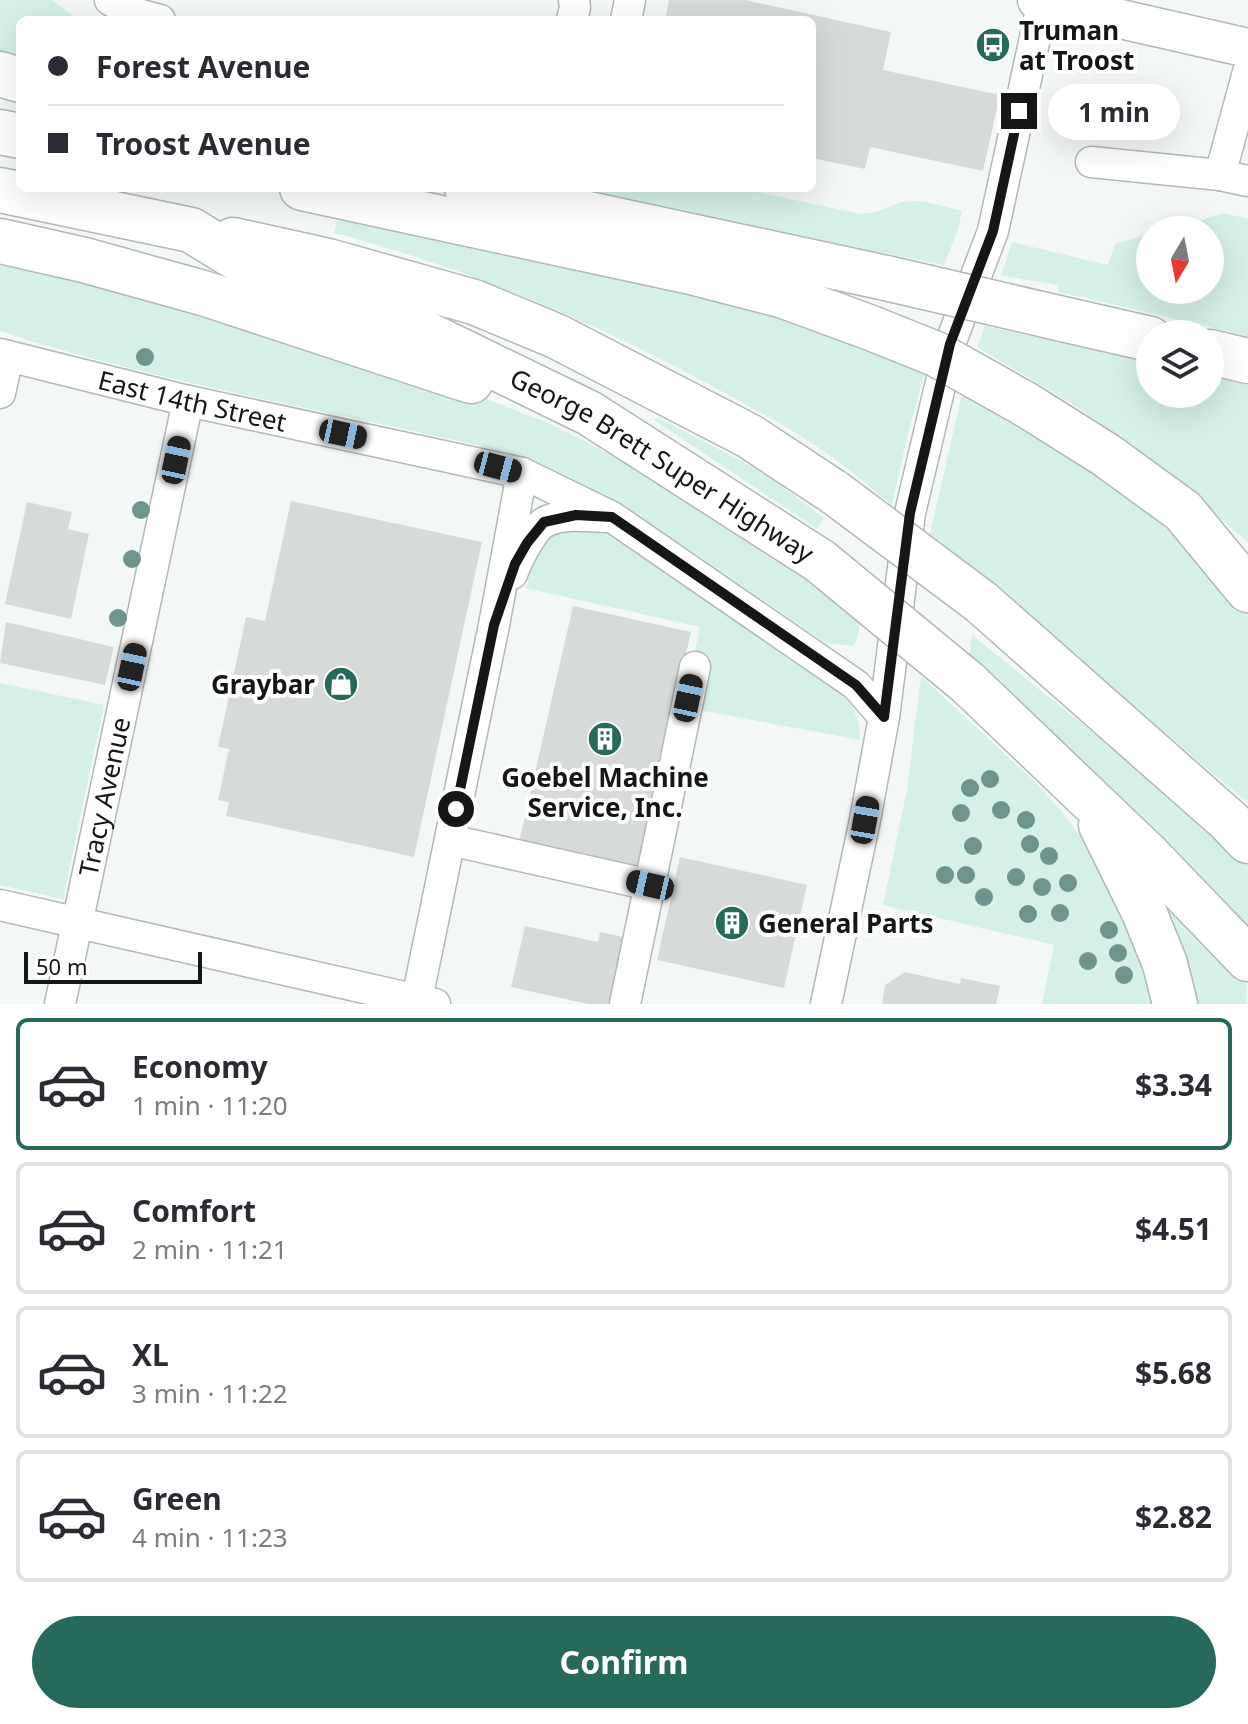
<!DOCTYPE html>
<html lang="en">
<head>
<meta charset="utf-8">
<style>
	body { margin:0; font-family:"Noto Sans",sans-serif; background:#f2f2f3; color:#2b2b33; height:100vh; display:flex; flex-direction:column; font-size:30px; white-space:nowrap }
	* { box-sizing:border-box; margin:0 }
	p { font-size:26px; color:#7c7c81 }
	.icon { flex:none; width:44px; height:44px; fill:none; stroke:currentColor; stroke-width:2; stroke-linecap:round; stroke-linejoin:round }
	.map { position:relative; height:1004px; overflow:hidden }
	.details { display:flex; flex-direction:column; background:#fff; flex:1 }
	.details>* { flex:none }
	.guide { position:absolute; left:16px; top:16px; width:800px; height:176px; border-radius:12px; box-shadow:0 8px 32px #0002; display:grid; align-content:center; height:176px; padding:0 32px; background:#fff }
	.needle { width:52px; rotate:190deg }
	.controls { position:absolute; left:1136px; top:216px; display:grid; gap:16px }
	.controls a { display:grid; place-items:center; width:88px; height:88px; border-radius:50%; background:#fff; box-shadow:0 8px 32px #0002; font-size:40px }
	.scale { position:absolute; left:24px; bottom:20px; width:178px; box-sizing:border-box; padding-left:8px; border:4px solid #151717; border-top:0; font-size:22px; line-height:28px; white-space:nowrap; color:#151717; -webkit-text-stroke:6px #fff; paint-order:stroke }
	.end { position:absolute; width:36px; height:36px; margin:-18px; border:10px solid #151717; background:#fff; box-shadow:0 0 0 4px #fff }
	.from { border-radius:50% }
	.bubble { position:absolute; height:56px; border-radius:28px; background:#fff; box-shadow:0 8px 32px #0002; font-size:26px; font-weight:700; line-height:56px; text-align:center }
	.car { position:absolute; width:24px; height:48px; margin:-24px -12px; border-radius:10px; box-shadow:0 0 6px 2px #0007; background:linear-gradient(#222 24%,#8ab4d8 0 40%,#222 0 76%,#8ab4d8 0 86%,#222 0) }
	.guide b { display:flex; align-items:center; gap:28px; height:76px; font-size:30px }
	.guide b+b { border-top:2px solid #e1e1e2 }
	.guide i { width:20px; height:20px; background:#2b2b33 }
	ul { padding:14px 0 0; list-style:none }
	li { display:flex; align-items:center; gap:24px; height:132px; margin:0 16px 12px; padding:0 16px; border:4px solid #e1e1e2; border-radius:12px }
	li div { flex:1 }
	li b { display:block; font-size:30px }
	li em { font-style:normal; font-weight:700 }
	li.selected { border-color:#276a5b }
	li>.icon { width:72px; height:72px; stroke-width:1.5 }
	.action { display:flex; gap:16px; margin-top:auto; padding:16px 32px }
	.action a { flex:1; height:92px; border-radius:48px; background:#276a5b; color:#fff; font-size:32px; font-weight:700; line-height:92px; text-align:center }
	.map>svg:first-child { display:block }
	.green { fill:#d4f0e7 }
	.building { fill:#d6dbd9 }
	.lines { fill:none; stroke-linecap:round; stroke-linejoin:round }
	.minor-casing { stroke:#b2b8b6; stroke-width:33 }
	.major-casing { stroke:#b2b8b6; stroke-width:41 }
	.highway-casing { stroke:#b2b8b6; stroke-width:47 }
	.minor { stroke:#fff; stroke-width:30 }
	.major { stroke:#fff; stroke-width:38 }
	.highway { stroke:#fff; stroke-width:44 }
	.highway-bridge-casing { stroke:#b2b8b6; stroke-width:47; stroke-linecap:butt }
	.highway-bridge { stroke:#fff; stroke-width:44 }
	.tree { fill:#6e948d }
	.route { stroke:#151717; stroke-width:10 }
	.labels { text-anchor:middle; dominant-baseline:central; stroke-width:8; stroke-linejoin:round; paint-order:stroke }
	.poi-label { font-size:26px; font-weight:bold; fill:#151717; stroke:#fff; text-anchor:start }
	.street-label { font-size:26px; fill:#151717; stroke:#fff }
</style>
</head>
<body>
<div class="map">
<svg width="1248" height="1004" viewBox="0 0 1248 1004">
	<rect width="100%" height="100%" fill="#f3f8f7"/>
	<!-- green -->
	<path class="green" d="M0,0H52L79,20H20V66L0,60Z
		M573,188H738L860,214C879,213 887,206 904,202C922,198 944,207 962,211L958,229L944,265L880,252L878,256Z
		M1224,213L1248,219V336L1059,292L1058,285L1001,275L1012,242L1108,265L1115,244L1150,234V290H1210V230H1164Z
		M337,220L597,272L762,309L925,371L907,437L892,505C870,488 849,468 825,452C789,427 749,406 710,385C591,320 465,267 334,233Z
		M0,253L471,393L548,423L594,446L665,485L781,559L860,623L858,635L854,646L826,643L696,554L633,514L553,471L506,452C337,411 165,385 0,331Z
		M985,326L1150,363V394H1210V377L1248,385V542L1134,446L1074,405L977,347Z
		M963,390L1048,438L1141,506L1182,543L1248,610V803L1030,619L997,588L930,534Z
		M657,417L764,473L824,518L817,529L654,420Z
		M563,528L600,529L623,538L840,690C853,706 861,720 860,740L699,710L708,659L694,656L700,627L526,588C534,557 536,546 563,528Z
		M972,635L1122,756L1248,866V933L1055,741L970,654Z
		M921,676L1033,780L1057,806L1103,865L1163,1004H1042L1054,945L883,905L907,790Z
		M0,683L104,705L63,899L0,885Z
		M1147,884L1247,985L1246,1004H1184Z"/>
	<!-- building -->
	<path class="building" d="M669,0H745L891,32L883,70L1000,95L983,171L870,147L865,169L812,158V20H665Z
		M291,501L482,542L414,857L226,816L229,802L218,800L229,749L218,747L246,617L265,621Z
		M27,502L72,512L68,529L89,534L71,619L5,604Z
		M573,606L691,632L637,873L518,847Z
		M6,622L114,647L105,685L0,663Z
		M680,857L807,885L784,988L657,960Z
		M525,926L598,942L600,932L632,939L617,1004H588L511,987Z
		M905,972L960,984L961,978L1000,986L996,1004H882L885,985Z"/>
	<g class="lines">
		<!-- minor casing -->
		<g class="minor-casing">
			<g id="minor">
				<path d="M110,0L130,12L160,20"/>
				<path d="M572,20L575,7L574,0"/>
				<path d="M626,20L630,0"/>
				<path d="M1248,72L1220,175L1248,181"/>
				<path d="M1091,162L1220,175"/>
				<path id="s1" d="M0,354L188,401L522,473L612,517L856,685L884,717"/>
				<path d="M0,393L8,356"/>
				<path d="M512,574C517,560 533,527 547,521C565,513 586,516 605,517"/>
				<path d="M450,840L650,885"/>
				<path d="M0,905L435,1004"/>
				<path id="s2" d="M60,1004L188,401"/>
				<path d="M416,1004L494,625L522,473"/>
				<path d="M625,1004L695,667"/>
				<path d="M826,1004L865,820L884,717L910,513L950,344L993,231L1043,1"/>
			</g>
		</g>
		<!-- major casing -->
		<g class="major-casing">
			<path id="major" d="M1037,0L1248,48"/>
		</g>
		<!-- highway casing -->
		<g class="highway-casing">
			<g id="highway">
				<path d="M0,74L20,80"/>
				<path d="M0,132L20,136"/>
				<path d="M302,188L691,272L784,296L871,328"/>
				<path d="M467,188L886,278"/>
				<path id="s3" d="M0,190L191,230L269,278L408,325L589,413L820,561"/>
				<path d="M233,240L328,261L474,302L556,336L749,436L834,492"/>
				<path d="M0,241L84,260L203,293L471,381"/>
				<path d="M1058,318L1150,339"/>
				<path d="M1210,352L1248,361"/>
				<path d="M1025,404L1106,455L1183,511L1248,590"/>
				<path d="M981,602L1229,821L1248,841"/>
				<path d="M968,683L1149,856L1248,959"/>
				<path d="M1101,825L1144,912L1165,964L1175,1004"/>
			</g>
		</g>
		<!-- minor -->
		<use href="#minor" class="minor"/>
		<!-- major -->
		<use href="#major" class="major"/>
		<!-- highway -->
		<use href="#highway" class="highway"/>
		<!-- highway-bridge casing -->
		<g class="highway-bridge-casing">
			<path id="highway-bridge" d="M886,278L1058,318
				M871,328L936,354L1025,404
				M834,492L981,602
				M820,561L968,683"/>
		</g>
		<!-- highway-bridge -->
		<use href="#highway-bridge" class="highway-bridge"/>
	</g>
	<!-- trees -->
	<g class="tree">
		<circle cx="145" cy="357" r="9"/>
		<circle cx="141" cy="510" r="9"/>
		<circle cx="132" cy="559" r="9"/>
		<circle cx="118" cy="618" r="9"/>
		<circle cx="990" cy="779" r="9"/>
		<circle cx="970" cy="788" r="9"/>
		<circle cx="1001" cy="810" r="9"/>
		<circle cx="961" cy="813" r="9"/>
		<circle cx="1026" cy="820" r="9"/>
		<circle cx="1030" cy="844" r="9"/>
		<circle cx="973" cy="846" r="9"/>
		<circle cx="1049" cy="856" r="9"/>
		<circle cx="945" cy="875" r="9"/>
		<circle cx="966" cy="875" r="9"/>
		<circle cx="1016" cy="877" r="9"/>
		<circle cx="1068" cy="883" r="9"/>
		<circle cx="1042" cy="887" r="9"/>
		<circle cx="984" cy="897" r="9"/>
		<circle cx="1060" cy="913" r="9"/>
		<circle cx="1028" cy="914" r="9"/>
		<circle cx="1109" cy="930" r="9"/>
		<circle cx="1118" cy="953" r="9"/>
		<circle cx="1088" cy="961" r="9"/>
		<circle cx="1124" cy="975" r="9"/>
	</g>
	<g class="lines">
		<!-- route -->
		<path class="route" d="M456,809L494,625L515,564L527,543L544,522L576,515L612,517L856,685L884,717L910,513L950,344L993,231L1019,111"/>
	</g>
	<!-- icons -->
	<defs>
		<g id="bus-disc" transform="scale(1.8)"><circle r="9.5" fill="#276a5b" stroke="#fff"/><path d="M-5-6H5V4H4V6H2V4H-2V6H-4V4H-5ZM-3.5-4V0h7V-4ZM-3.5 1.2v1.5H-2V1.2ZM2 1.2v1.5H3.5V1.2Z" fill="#fff"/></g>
		<g id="shop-disc" transform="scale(1.8)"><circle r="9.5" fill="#276a5b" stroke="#fff"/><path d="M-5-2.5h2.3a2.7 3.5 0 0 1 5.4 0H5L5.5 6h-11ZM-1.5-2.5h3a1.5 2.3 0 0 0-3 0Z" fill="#fff"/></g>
		<g id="building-disc" transform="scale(1.8)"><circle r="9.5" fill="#276a5b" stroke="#fff"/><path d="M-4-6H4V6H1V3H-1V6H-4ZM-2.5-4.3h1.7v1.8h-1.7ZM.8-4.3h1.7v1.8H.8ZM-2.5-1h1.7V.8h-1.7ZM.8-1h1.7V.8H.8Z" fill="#fff"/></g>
	</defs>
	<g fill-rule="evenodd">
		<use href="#bus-disc" x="993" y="45"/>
		<use href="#shop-disc" x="341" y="684"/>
		<use href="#building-disc" x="605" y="739"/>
		<use href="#building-disc" x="732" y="923"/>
	</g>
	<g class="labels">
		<!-- poi labels -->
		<g class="poi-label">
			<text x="1019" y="30">Truman<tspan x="1019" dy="30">at Troost</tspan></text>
			<text x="315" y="684" text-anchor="end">Graybar</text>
			<text x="605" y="777" text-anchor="middle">Goebel Machine<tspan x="605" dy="30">Service, Inc.</tspan></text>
			<text x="758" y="923">General Parts</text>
		</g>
		<!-- street labels -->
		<g class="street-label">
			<text stroke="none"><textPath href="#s1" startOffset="198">East 14th Street</textPath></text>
			<text stroke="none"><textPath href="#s3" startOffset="724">George Brett Super Highway</textPath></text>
			<text stroke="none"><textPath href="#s2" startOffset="212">Tracy Avenue</textPath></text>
		</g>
	</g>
</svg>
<div class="controls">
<a><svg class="needle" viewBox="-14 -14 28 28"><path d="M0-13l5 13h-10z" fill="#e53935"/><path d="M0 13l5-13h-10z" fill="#7c7c81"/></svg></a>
<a><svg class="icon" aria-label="layers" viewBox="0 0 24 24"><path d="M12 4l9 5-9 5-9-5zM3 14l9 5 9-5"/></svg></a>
</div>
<div class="scale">50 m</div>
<i class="end from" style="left:456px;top:809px"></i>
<i class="end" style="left:1019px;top:111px"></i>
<div class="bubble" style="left:1048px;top:84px;width:132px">1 min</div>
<i class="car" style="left:343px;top:434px;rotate:102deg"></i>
<i class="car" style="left:176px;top:460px;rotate:12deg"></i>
<i class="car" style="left:498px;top:467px;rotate:105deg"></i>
<i class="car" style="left:132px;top:667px;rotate:12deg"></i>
<i class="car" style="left:688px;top:698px;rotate:12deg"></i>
<i class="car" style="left:865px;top:820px;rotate:10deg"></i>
<i class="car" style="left:650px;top:885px;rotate:283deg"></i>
<div class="guide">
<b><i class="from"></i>Forest Avenue</b>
<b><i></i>Troost Avenue</b>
</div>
</div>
<section class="details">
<ul>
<li class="selected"><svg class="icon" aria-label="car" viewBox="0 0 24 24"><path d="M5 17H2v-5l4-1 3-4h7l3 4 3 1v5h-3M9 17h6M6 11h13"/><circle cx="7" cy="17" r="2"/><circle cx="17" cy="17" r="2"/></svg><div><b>Economy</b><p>1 min · 11:20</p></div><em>$3.34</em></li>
<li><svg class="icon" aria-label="car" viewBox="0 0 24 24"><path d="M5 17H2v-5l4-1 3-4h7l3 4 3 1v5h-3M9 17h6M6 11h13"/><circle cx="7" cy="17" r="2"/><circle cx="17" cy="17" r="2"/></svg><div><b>Comfort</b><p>2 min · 11:21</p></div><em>$4.51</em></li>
<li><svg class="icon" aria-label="car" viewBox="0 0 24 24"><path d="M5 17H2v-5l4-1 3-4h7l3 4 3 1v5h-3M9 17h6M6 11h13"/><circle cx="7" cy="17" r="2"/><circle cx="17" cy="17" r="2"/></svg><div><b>XL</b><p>3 min · 11:22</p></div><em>$5.68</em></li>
<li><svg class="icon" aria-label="car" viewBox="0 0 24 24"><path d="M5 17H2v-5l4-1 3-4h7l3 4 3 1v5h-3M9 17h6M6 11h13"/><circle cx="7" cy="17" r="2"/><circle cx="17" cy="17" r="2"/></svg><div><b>Green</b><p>4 min · 11:23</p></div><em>$2.82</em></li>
</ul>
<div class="action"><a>Confirm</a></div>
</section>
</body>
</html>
